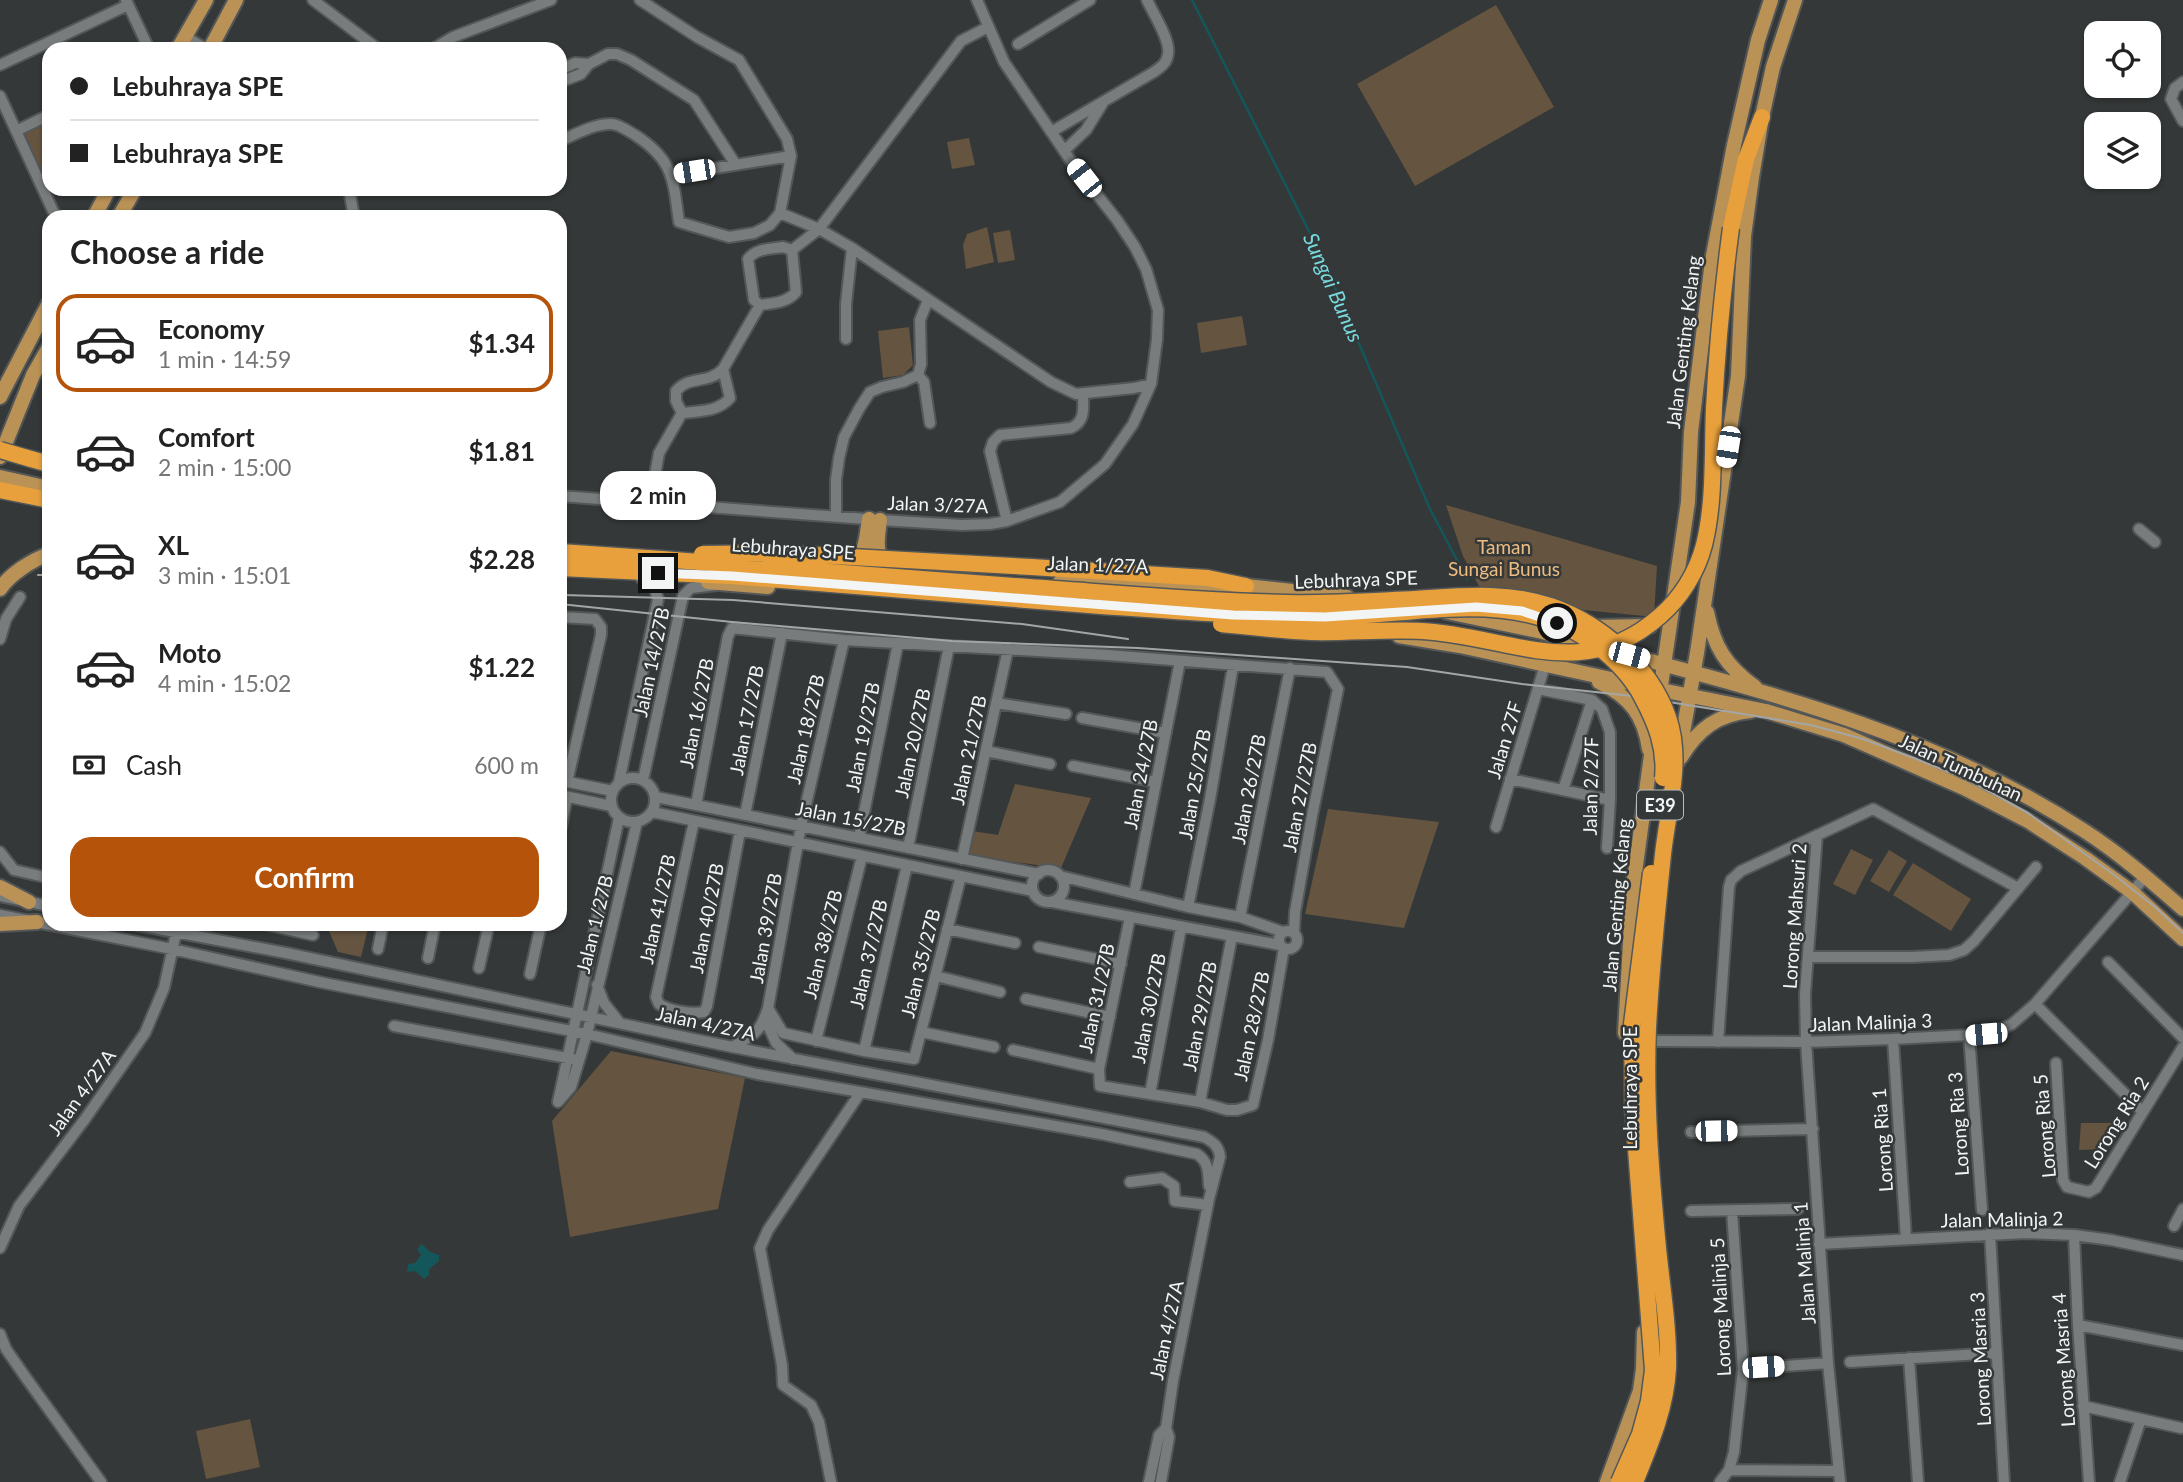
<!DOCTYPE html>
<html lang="en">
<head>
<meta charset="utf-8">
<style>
	body { margin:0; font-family:Lato,sans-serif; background:#f6f6f6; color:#222; height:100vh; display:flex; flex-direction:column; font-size:26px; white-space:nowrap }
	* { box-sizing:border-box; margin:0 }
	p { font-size:23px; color:#767676 }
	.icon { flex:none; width:38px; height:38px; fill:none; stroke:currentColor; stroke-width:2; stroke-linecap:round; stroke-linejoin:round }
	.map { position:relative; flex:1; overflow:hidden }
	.panel { position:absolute; left:42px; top:210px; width:525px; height:721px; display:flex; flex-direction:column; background:#fff; border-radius:21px; box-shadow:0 2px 5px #0004 }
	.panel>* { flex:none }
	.top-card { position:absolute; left:42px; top:42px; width:525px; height:154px; border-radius:21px; box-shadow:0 2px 5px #0004; display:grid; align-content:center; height:154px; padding:0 28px; background:#fff }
	.fabs { position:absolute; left:2084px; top:21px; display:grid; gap:14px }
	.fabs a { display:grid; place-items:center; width:77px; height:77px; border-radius:14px; background:#fff; box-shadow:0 2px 5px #0004; font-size:35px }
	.end { position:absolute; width:32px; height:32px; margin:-16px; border:9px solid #f3f5f5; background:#111; box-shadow:0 0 0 4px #111 }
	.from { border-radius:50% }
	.bubble { position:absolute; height:49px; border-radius:21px; background:#fff; box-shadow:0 2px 5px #0004; font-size:23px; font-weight:700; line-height:49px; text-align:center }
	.car { position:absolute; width:21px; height:42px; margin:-21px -10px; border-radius:9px; box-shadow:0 0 5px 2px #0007; background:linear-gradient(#fff 24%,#345 0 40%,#fff 0 76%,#345 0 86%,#fff 0) }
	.top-card b { display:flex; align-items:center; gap:24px; height:66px; font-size:26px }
	.top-card b+b { border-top:2px solid #e0e0e0 }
	.top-card i { width:18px; height:18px; background:#222 }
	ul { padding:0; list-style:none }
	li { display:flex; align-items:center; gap:21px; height:98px; margin:0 14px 10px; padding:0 14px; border:4px solid transparent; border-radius:21px }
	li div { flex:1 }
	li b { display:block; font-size:26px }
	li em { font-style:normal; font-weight:700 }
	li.current { border-color:#b45309 }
	li>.icon { width:63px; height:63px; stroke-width:1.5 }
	h2 { padding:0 28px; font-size:32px; line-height:84px }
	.pay { display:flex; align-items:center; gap:18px; height:77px; padding:0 28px; font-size:26px }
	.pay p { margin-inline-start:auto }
	.button { display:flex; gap:14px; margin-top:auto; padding:14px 28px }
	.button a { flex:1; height:80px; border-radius:21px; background:#b45309; color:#fff; font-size:28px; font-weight:700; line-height:80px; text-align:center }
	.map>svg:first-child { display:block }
	.green { fill:#65543f }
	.water { fill:#14575a }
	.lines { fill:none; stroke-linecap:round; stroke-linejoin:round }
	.stream { stroke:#14575a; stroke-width:2.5 }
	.minor-casing { stroke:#545757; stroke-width:14 }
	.major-casing { stroke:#545757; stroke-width:18 }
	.highway-casing { stroke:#545757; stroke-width:19 }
	.minor { stroke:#787c7c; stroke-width:10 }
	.major { stroke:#bb9256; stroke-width:14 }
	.highway { stroke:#e7a03c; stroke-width:16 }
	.tram { stroke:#a4a6a6; stroke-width:2 }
	.highway-bridge-casing { stroke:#545757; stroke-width:19; stroke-linecap:butt }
	.highway-bridge { stroke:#e7a03c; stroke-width:16 }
	.route { stroke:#f3f5f5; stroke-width:9 }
	.labels { text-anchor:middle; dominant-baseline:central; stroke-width:5; stroke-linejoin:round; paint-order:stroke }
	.shield { fill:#353838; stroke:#babcbc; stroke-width:2 }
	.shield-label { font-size:18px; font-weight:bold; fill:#f3f5f5 }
	.street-label { font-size:19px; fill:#f3f5f5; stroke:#353838 }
	.park-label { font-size:19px; fill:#edbd82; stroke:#353838 }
	.water-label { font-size:21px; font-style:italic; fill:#77dade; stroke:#353838 }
</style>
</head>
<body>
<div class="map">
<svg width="2183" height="1482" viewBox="0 0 2183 1482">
	<rect width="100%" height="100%" fill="#353838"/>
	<!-- green -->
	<path class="green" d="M1496,5L1554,107L1415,186L1357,84Z
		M49,118V188L19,133Z
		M969,138L975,165L952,169L947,142Z
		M987,227L994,262L966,269L963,245L967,234Z
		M1010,230L1015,260L998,263L993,233Z
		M1242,316L1247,345L1201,353L1197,323Z
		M909,327L913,365L903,375L883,378L878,331Z
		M1446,505L1657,566L1654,617L1584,610L1479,586L1463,556Z
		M1015,784L1091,798L1061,868L966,856L972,831L998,835Z
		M1328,809L1439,822L1404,928L1305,914Z
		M1851,849L1873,860L1855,895L1833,884Z
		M1889,850L1907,861L1889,892L1870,881Z
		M1913,863L1971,899L1951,931L1893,895Z
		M326,924H369L361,957L338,952Z
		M611,1051L745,1078L718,1209L570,1237L552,1121Z
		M2081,1123H2113V1140H2105V1149L2079,1150Z
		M250,1419L260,1467L206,1479L196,1431Z"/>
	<!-- water -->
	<path class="water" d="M422,1244L430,1252L439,1255V1261L429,1269V1275L424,1279L415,1271L407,1272L408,1264L415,1263L421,1255L417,1249Z"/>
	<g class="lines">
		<!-- stream -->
		<path class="stream" d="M1192,0L1321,255L1430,509L1467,579"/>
		<!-- minor casing -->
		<g class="minor-casing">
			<path id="minor" d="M126,0L149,49
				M313,0L378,49
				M186,37L206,49
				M1018,44L1090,0
				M433,49L453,37L551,0
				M0,65L128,5
				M560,70L575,63L589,64
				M560,82L581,74L589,64L608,54H617L631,60L694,100L736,165
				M2183,82L2175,88L2171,99L2183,121
				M0,96L53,211
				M16,131L49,115
				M1051,132L1154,72C1161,67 1167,63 1168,54C1171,41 1153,13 1147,0
				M560,141C576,134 593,124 611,124C619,124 628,131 635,135C674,160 673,180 679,222L729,237L754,233L770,225L780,213L791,156L787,139L739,60L697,37L640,0
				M1064,151L1086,130L1104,101
				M672,175L791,156
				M349,189L354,217
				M780,213L819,229L852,248L1051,382L1076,394L1134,388L1151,384
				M783,247L792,250L796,292C787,303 773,303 760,305L754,300L748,259C756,248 771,249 783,247Z
				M792,250L819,229L961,41L988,27
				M846,339V304L852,248
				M723,369L730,398C718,412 699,411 682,413L676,401V391C689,375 708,385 723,369L760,305
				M918,375L924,382L930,423
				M560,496L880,520L962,525L990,524L1007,521L1060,502L1105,464L1133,424L1151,384L1157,339L1158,310L1146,269L1135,247L1117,220L1073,164L1004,62L977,0
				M650,502L659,453L682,413
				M836,517V480L839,458L844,437L859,409L870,392L882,387L903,382L918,375L921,364L920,320L928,300
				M1007,521L990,451L993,442L1000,435L1071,428C1086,421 1083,408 1083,394
				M2139,529L2155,542
				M560,617L595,619L601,627V635L567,782
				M0,639L6,619L20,597
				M1538,689L1592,700L1602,709L1610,732V800L1607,848
				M996,703L1066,714
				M1082,718L1166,733
				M986,751L1050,764
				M1073,766L1156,782
				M611 800a22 22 0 1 1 44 0a22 22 0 1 1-44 0Z
				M1510,779L1610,800
				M643,780L683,596L691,588L716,585
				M563,781L613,791
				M619,782L658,599L654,586L641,578
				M1563,790L1592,700
				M560,795L611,806
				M656,797L1039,874
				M696,805L728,636L732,628L844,640L1107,655L1327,672L1338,689L1312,816L1295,912L1294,932
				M652,812L1033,891
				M745,815L782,633
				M619,818L558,1102L571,1087L587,1034L637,822
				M694,821L656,997L659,1004C670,1011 691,1014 704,1012L707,1006L740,831
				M1496,827L1545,665
				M560,831L567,797
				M1817,835L1805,994L1806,1042L1828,1363L1840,1482
				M859,838L898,643
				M908,848L949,646
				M0,852L14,870L49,878
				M962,859L1008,649
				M1032 886a16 16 0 1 1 32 0a16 16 0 1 1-32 0Z
				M1060,876L1188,907L1240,917L1283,932
				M1134,894L1180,661
				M0,896L49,906
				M1052,902L1280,945
				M1188,907L1210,799L1233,666
				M0,915L172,949L324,983L587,1034L757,1074L1101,1134L1197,1154C1209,1162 1208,1172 1209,1186
				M1130,917L1099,1069L1100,1086L1200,1102L1227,1110H1237L1253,1105L1268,1040L1284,948
				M1240,917L1290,668
				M133,924L286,953L732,1047L1204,1137C1213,1142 1219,1146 1220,1157L1209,1199L1173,1381L1166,1428L1169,1437L1161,1482
				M264,924L313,935
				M947,929L1015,943
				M1279 940a9 9 0 1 1 18 0a9 9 0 1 1-18 0Z
				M1039,947L1121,964
				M378,949L383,924
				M1808,957H1912L1949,955L1964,950L1974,941L2036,867
				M428,958L435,924
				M2108,962L2183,1038
				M479,968L489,924
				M530,974L541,924
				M936,976L1000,992
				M597,985L604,1003L619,1022
				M1026,999L1110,1017
				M2035,1004L2143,1112
				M768,1008L783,1033L864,1051L914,1059L961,876
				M765,1019L776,1043L793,1059
				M394,1026L573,1059
				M921,1032L994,1047
				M1969,1035L1982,1210
				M1893,1039L1906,1239
				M816,1041L862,856
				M1654,1041L1806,1042L1893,1039L1969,1035L1997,1031L2012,1024L2035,1004L2146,876
				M1718,1042L1729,887L1731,880L1741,871L1873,809L2018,888
				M732,1047C754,1035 760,1033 768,1008L801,826L844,640
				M1013,1050L1099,1069
				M864,1051L907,865
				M2056,1063L2063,1180L2067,1187L2089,1192L2096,1188L2183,1047
				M1150,1094L1181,928
				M1200,1102L1232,936
				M1691,1132L1813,1129
				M1130,1182L1162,1178L1174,1186L1175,1201L1208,1205
				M1691,1211L1798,1209
				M2174,1226L2183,1209
				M1990,1233L2004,1482
				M2074,1235L2078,1325L2089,1482
				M1819,1244L2026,1233L2074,1235L2111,1240L2183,1255
				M0,1248L19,1206L85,1119L145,1033L164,988L178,924
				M2078,1325L2183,1345
				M0,1334L6,1349L24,1375L101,1482
				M1909,1358L1918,1482
				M1850,1362L1997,1353
				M1743,1369L1828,1363
				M2083,1406L2181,1428
				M1729,1470L1839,1471
				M831,1482L819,1422L811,1405L783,1385L782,1365L760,1248L768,1230L860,1093
				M1149,1482L1159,1435L1166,1428
				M1720,1482L1729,1470L1734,1452L1743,1369L1732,1211
				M2120,1482L2141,1419"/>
		</g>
		<!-- major casing -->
		<g class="major-casing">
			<path id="major" d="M178,49L206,0
				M210,49L236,0
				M94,217L109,189
				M119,217L135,189
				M0,397L49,303
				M0,457L33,375L49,347
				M0,477L49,488
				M880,520C877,544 872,560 899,570
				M843,567C868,558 865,541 869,519
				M708,582L768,587
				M1060,582L1201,587L1246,586L1347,597
				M0,589C10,574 32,560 49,554
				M1447,612L1542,632L1591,645
				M1707,612C1714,647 1726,666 1755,687
				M1589,627L1650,626
				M1399,636L1460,646L1661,690L1766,711L1844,735L1964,788L2028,821L2085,858L2132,892L2183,939
				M1624,654C1784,696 1943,739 2083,830C2119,853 2151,881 2183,909
				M1599,682C1630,697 1644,715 1649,749
				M1659,699L1688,502L1691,432L1712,261L1734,145L1758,40L1771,0
				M1681,757C1698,729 1718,714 1751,711
				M1678,761L1697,653L1738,376L1744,236L1752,177L1762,117L1773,67L1795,0
				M0,887L29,902
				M0,924L37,922
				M1625,1033L1633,887L1655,726
				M1607,1482L1640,1391L1643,1369L1644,1332"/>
		</g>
		<!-- highway casing -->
		<g class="highway-casing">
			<path id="highway" d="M1731,228L1746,159L1762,117
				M31,459L49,464
				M0,490L49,500
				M560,552L662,559
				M1031,567L1208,578L1246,586
				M560,568L731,576L1101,606"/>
		</g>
		<!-- minor -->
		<use href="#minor" class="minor"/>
		<!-- major -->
		<use href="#major" class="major"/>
		<!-- highway -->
		<use href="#highway" class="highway"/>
		<!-- tram -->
		<path class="tram" d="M38,575H49
			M563,595L733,600L1022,624L1128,639
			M560,604L732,622L952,641L1138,648L1407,667L1522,684L1632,696L1811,725L1863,739L1914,758L1963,778L1990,792L2028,813L2113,874L2155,907L2183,933"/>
		<!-- highway-bridge casing -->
		<g class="highway-bridge-casing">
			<path id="highway-bridge" d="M0,450L31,459
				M702,554L780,553L1031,567
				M662,559C784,569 906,578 1029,587C1114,593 1200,601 1286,603C1329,604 1372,601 1415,599C1462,596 1505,591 1551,606C1602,624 1650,666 1668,717C1683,761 1668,809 1663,854C1657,911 1651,970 1648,1028C1645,1102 1651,1175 1658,1248C1662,1288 1669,1328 1668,1368C1666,1408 1650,1445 1635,1482
				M1101,606C1176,611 1250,617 1324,617C1417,617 1516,584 1597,646C1615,660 1631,676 1642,697C1656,723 1666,748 1663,778
				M1221,624C1251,627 1281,631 1311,632C1348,633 1385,629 1422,631C1511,636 1582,685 1660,616C1681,598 1697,572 1704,545C1715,501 1712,452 1714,408C1717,347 1723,288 1731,228
				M1619,1482L1640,1434L1649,1401L1653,1370L1633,1110L1632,1024L1651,873"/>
		</g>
		<!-- highway-bridge -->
		<use href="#highway-bridge" class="highway-bridge"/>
	</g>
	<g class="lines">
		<!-- route -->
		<path class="route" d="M658,573L732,576L1233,615L1325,617L1476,607L1522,611L1557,623"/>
	</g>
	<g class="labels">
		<!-- shield labels -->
		<rect class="shield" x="1637" y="790.5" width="46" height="29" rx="5"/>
		<g class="shield-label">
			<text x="1660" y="805">E39</text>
		</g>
		<!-- street labels -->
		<g class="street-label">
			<text transform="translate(1683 342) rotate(-83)">Jalan Genting Kelang</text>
			<text transform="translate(938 504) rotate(2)">Jalan 3/27A</text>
			<text transform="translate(793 548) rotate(4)">Lebuhraya SPE</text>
			<text transform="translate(1098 564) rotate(2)">Jalan 1/27A</text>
			<text transform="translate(1356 579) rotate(-2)">Lebuhraya SPE</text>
			<text transform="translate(651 662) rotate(-78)">Jalan 14/27B</text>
			<text transform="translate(696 713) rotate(-79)">Jalan 16/27B</text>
			<text transform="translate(746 720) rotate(-79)">Jalan 17/27B</text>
			<text transform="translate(805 729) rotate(-77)">Jalan 18/27B</text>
			<text transform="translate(862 737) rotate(-79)">Jalan 19/27B</text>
			<text transform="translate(1504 740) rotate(-73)">Jalan 27F</text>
			<text transform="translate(912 743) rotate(-78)">Jalan 20/27B</text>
			<text transform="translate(968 750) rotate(-78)">Jalan 21/27B</text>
			<text transform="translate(1961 767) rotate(25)">Jalan Tumbuhan</text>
			<text transform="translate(1140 774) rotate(-79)">Jalan 24/27B</text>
			<text transform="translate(1194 784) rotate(-80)">Jalan 25/27B</text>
			<text transform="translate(1590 786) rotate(-89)">Jalan 2/27F</text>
			<text transform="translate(1248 789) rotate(-79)">Jalan 26/27B</text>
			<text transform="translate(1299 797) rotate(-79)">Jalan 27/27B</text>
			<text transform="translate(851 818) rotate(11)">Jalan 15/27B</text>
			<text transform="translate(1616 905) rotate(-85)">Jalan Genting Kelang</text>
			<text transform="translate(657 909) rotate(-78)">Jalan 41/27B</text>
			<text transform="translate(1794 916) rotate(-86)">Lorong Mahsuri 2</text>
			<text transform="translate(706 918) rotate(-79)">Jalan 40/27B</text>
			<text transform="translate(594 924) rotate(-76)">Jalan 1/27B</text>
			<text transform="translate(765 928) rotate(-80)">Jalan 39/27B</text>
			<text transform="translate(822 944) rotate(-76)">Jalan 38/27B</text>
			<text transform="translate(868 954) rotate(-77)">Jalan 37/27B</text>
			<text transform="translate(920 963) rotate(-76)">Jalan 35/27B</text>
			<text transform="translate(1096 998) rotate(-78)">Jalan 31/27B</text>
			<text transform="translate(1148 1008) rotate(-79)">Jalan 30/27B</text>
			<text transform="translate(1199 1016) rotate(-79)">Jalan 29/27B</text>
			<text transform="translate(1871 1022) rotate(-2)">Jalan Malinja 3</text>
			<text transform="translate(706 1023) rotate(12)">Jalan 4/27A</text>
			<text transform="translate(1251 1026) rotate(-78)">Jalan 28/27B</text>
			<text transform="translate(1629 1088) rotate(-90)">Lebuhraya SPE</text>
			<text transform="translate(81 1092) rotate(-54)">Jalan 4/27A</text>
			<text transform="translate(2116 1122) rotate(-58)">Lorong Ria 2</text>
			<text transform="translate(1958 1124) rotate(-94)">Lorong Ria 3</text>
			<text transform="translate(2044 1126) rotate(-95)">Lorong Ria 5</text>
			<text transform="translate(1882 1140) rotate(-94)">Lorong Ria 1</text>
			<text transform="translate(2002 1219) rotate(-1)">Jalan Malinja 2</text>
			<text transform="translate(1804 1263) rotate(-94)">Jalan Malinja 1</text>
			<text transform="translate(1720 1307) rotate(-93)">Lorong Malinja 5</text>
			<text transform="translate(1166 1330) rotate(-78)">Jalan 4/27A</text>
			<text transform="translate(1980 1359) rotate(-93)">Lorong Masria 3</text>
			<text transform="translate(2063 1360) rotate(-94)">Lorong Masria 4</text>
		</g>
		<!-- park labels -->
		<g class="park-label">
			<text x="1504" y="546">Taman<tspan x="1504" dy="22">Sungai Bunus</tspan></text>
		</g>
		<!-- water labels -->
		<g class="water-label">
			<text transform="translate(1334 287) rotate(66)">Sungai Bunus</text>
		</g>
	</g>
</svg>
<div class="fabs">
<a><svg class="icon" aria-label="locate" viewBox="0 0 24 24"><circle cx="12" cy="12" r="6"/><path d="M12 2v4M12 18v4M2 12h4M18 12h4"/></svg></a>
<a><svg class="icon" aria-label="layers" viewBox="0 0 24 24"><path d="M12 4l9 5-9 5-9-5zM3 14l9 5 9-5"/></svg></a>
</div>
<i class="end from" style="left:1557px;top:623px"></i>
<i class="end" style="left:658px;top:573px"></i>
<div class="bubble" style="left:600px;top:471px;width:116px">2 min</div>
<i class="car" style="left:694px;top:171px;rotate:261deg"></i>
<i class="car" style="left:1084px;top:178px;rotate:322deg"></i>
<i class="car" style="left:1728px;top:447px;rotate:189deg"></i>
<i class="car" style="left:1629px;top:655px;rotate:105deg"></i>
<i class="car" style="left:1986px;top:1034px;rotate:265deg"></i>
<i class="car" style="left:1716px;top:1131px;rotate:89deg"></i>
<i class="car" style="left:1763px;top:1367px;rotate:86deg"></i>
<div class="top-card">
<b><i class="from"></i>Lebuhraya SPE</b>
<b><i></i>Lebuhraya SPE</b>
</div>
<section class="panel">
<h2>Choose a ride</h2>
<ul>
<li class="current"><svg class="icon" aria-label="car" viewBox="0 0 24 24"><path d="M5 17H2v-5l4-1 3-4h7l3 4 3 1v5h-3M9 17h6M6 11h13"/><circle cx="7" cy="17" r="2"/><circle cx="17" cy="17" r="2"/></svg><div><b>Economy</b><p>1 min · 14:59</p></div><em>$1.34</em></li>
<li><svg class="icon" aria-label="car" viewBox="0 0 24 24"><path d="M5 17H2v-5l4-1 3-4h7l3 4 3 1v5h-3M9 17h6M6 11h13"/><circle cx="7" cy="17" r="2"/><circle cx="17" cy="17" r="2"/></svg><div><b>Comfort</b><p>2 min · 15:00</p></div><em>$1.81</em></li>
<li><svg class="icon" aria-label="car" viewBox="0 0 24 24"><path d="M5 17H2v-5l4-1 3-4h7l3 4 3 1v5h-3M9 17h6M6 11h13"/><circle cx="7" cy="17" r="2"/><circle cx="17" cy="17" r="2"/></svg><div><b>XL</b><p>3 min · 15:01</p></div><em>$2.28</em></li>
<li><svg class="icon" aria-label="car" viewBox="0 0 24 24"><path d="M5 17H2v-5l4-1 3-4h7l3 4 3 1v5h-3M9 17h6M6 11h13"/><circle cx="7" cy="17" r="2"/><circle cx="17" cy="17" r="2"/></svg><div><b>Moto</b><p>4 min · 15:02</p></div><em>$1.22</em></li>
</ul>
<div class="pay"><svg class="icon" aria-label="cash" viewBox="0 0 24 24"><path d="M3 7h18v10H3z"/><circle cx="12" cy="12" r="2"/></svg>Cash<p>600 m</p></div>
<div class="button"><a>Confirm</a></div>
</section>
</div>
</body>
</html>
